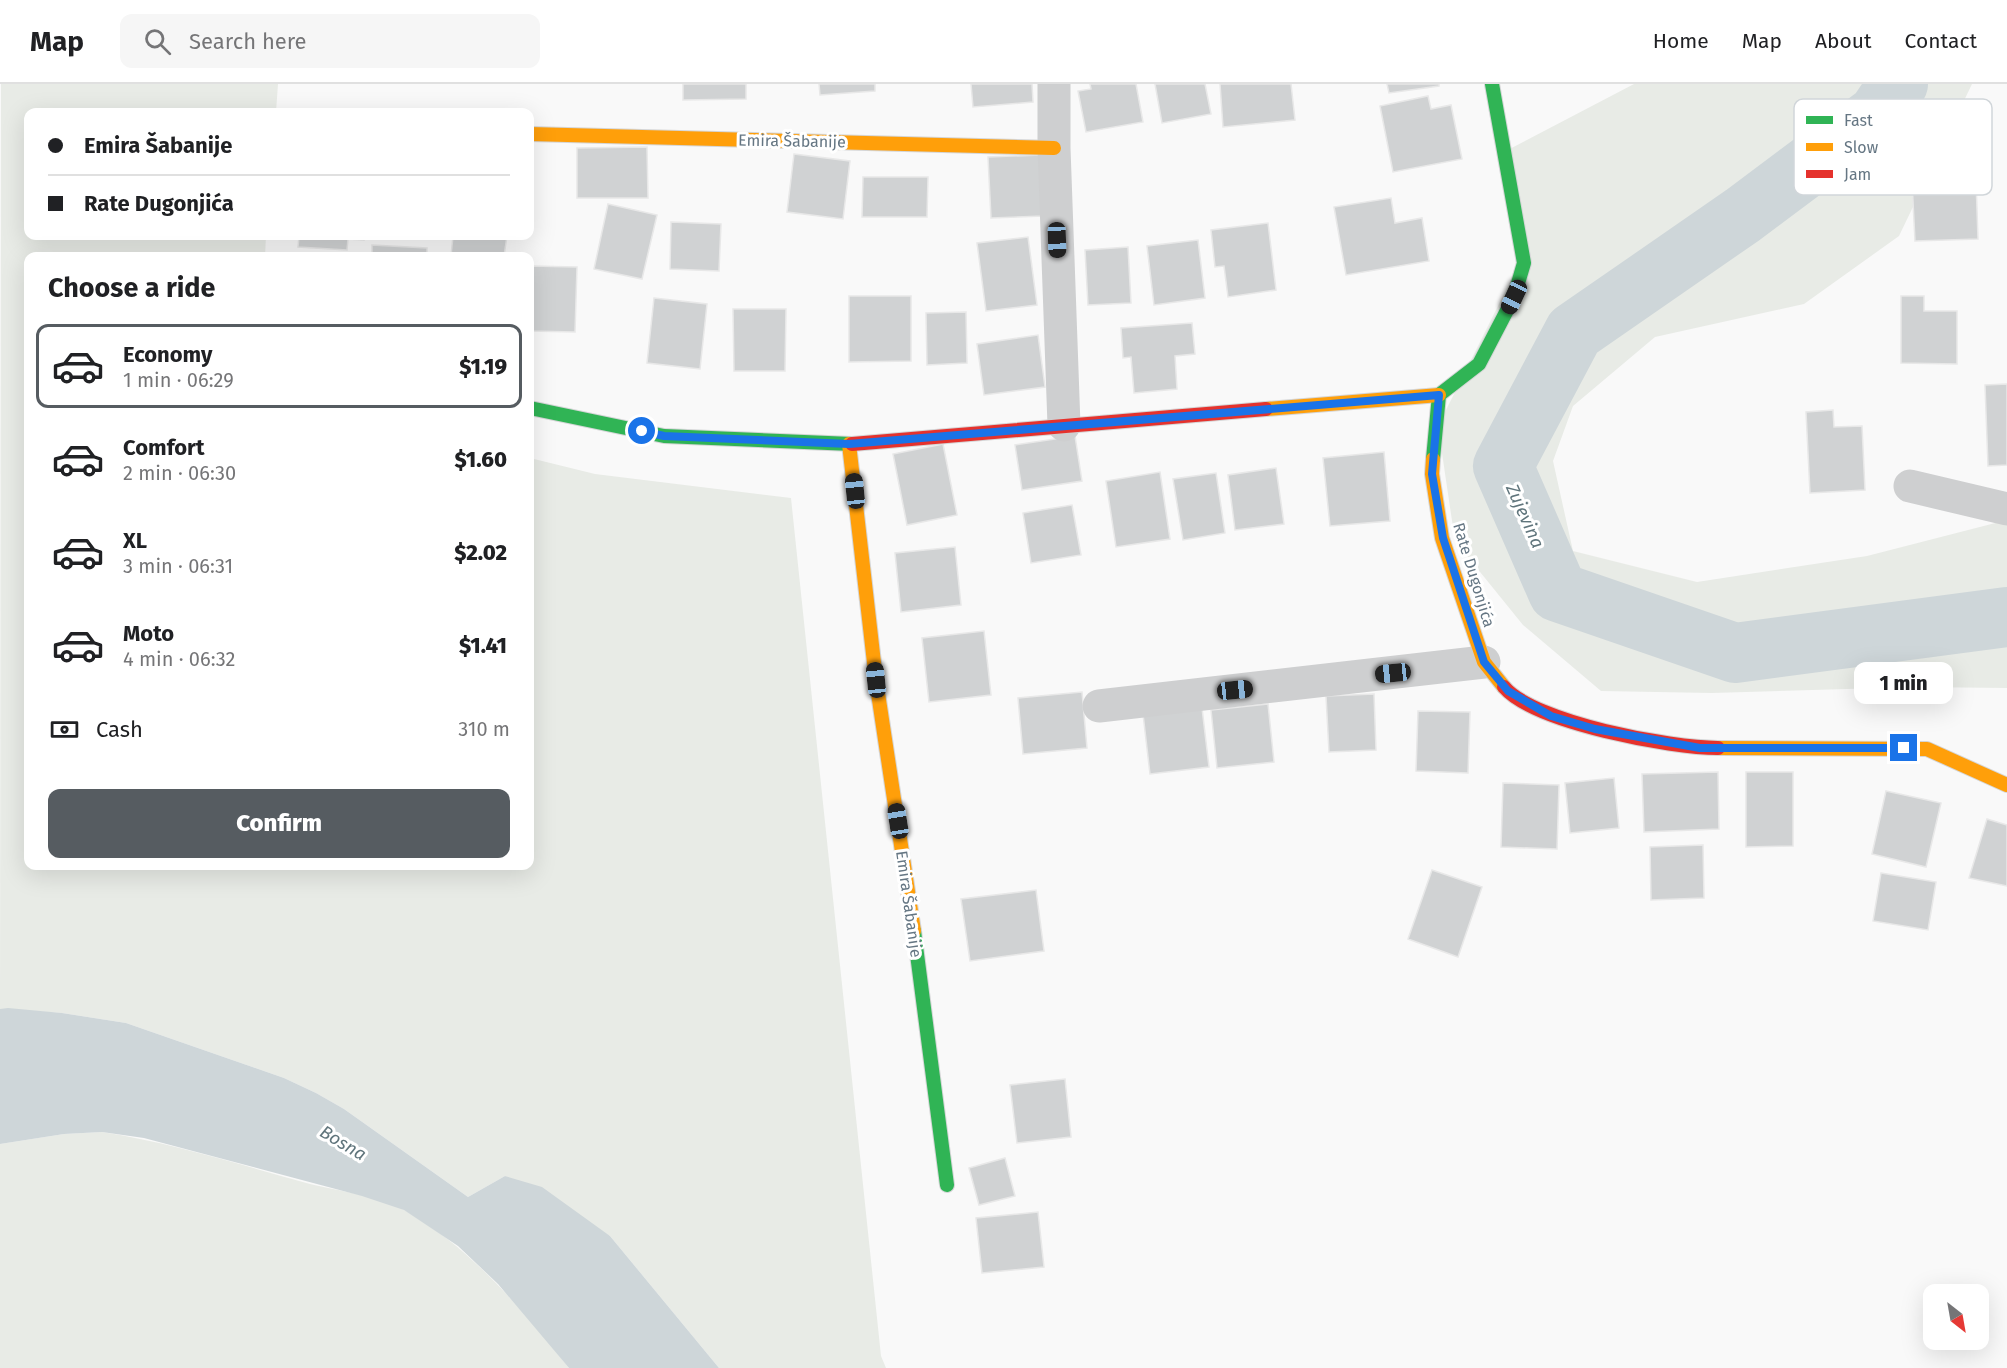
<!DOCTYPE html>
<html lang="en">
<head>
<meta charset="utf-8">
<style>
	body { margin:0; font-family:"Fira Sans",sans-serif; background:#f6f6f6; color:#202124; height:100vh; display:flex; flex-direction:column; font-size:22px; white-space:nowrap }
	* { box-sizing:border-box; margin:0 }
	p { font-size:20px; color:#757577 }
	.icon { flex:none; width:33px; height:33px; fill:none; stroke:currentColor; stroke-width:2; stroke-linecap:round; stroke-linejoin:round }
	.map { position:relative; flex:1; overflow:hidden }
	.panel { position:absolute; left:24px; top:168px; width:510px; height:618px; display:flex; flex-direction:column; background:#fff; border-radius:12px; box-shadow:0 6px 24px #0002 }
	.panel>* { flex:none }
	.banner { position:absolute; left:24px; top:24px; width:510px; height:132px; border-radius:12px; box-shadow:0 6px 24px #0002; display:grid; align-content:center; height:132px; padding:0 24px; background:#fff }
	.needle { width:39px; rotate:149deg }
	.tools { position:absolute; left:1923px; top:1200px; display:grid; gap:12px }
	.tools a { display:grid; place-items:center; width:66px; height:66px; border-radius:12px; background:#fff; box-shadow:0 6px 24px #0002; font-size:30px }
	.end { position:absolute; width:27px; height:27px; margin:-14px; border:8px solid #1a73e8; background:#fff; box-shadow:0 0 0 3px #fff }
	.from { border-radius:50% }
	.bubble { position:absolute; height:42px; border-radius:12px; background:#fff; box-shadow:0 6px 24px #0002; font-size:20px; font-weight:800; line-height:42px; text-align:center }
	.car { position:absolute; width:18px; height:36px; margin:-18px -9px; border-radius:8px; box-shadow:0 0 4px 2px #0007; background:linear-gradient(#222 24%,#8ab4d8 0 40%,#222 0 76%,#8ab4d8 0 86%,#222 0) }
	.banner b { display:flex; align-items:center; gap:21px; height:57px; font-size:22px }
	.banner b+b { border-top:2px solid #e0e0e0 }
	.banner i { width:15px; height:15px; background:#202124 }
	ul { padding:0; list-style:none }
	li { display:flex; align-items:center; gap:18px; height:84px; margin:0 12px 9px; padding:0 12px; border:3px solid transparent; border-radius:12px }
	li div { flex:1 }
	li b { display:block; font-size:22px }
	li em { font-style:normal; font-weight:800 }
	li.current { border-color:#565c61 }
	li>.icon { width:54px; height:54px; stroke-width:1.5 }
	h2 { padding:0 24px; font-size:27px; line-height:72px }
	.pay { display:flex; align-items:center; gap:15px; height:66px; padding:0 24px; font-size:22px }
	.pay p { margin-inline-start:auto }
	.primary-button { display:flex; gap:12px; margin-top:auto; padding:12px 24px }
	.primary-button a { flex:1; height:69px; border-radius:12px; background:#565c61; color:#fff; font-size:24px; font-weight:800; line-height:69px; text-align:center }
	header { display:flex; align-items:center; gap:36px; box-sizing:border-box; height:84px; padding:0 30px; background:#fff; border-bottom:2px solid #e0e0e0 }
	header strong { font-size:28px }
	nav { display:flex; gap:33px; margin-inline-start:auto; font-size:21px }
	.search { width:420px; height:54px; background:#f6f6f6; display:flex; align-items:center; gap:15px; box-sizing:border-box; padding:0 21px; border-radius:12px; color:#757577; font-size:22px }
	.map>svg:first-child { display:block }
	.green { fill:#e8ebe6 }
	.water { fill:#ced6d9 }
	.lines { fill:none; stroke-linecap:round; stroke-linejoin:round }
	.river { stroke:#ced6d9; stroke-width:60 }
	.building { fill:#d0d2d3; stroke:#e8e8e8; stroke-width:1.5 }
	.fast-casing { stroke:#d5d6d7; stroke-width:16 }
	.slow-casing { stroke:#d5d6d7; stroke-width:16 }
	.jam-casing { stroke:#d5d6d7; stroke-width:16 }
	.street { stroke:#cecfd0; stroke-width:33 }
	.fast { stroke:#30b455; stroke-width:14 }
	.slow { stroke:#ff9f0a; stroke-width:14 }
	.jam { stroke:#e5322d; stroke-width:14 }
	.route { stroke:#1a73e8; stroke-width:8 }
	.labels { text-anchor:middle; dominant-baseline:central; stroke-width:6; stroke-linejoin:round; paint-order:stroke }
	.street-label { font-size:16px; fill:#657683; stroke:#fff }
	.water-label { font-size:18px; font-style:italic; fill:#60757c; stroke:#fff }
	.key { fill:#fff; stroke:#d1d6da; stroke-width:1.5 }
	.key-label { font-size:16px; fill:#657683 }
</style>
</head>
<body>
<header>
<strong>Map</strong>
<div class="search"><svg class="icon" aria-label="search" viewBox="0 0 24 24"><circle cx="10" cy="10" r="6"/><path d="M15 15l6 6"/></svg>Search here</div>
<nav><a>Home</a><a>Map</a><a>About</a><a>Contact</a></nav>
</header>
<div class="map">
<svg width="2007" height="1284" viewBox="0 0 2007 1284">
	<rect width="100%" height="100%" fill="#f9f9f9"/>
	<!-- green -->
	<path class="green" d="M1,0H278L276,28H28V152H266L265,172H28V782H530V374L595,390L791,414L881,1272L886,1284H719L610,1152L505,1092L468,1113L344,1025L316,1009L284,994L126,939L62,929L0,925Z
		M1634,0H1972L1899,152L1804,220L1655,253L1573,322L1553,377L1573,467L1697,498L1867,472L2007,436V604L1916,603L1712,609L1601,607L1523,541L1455,457L1438,342L1519,180L1500,70Z
		M102,1048C173,1059 241,1081 310,1100C338,1107 381,1112 406,1127C472,1165 522,1225 569,1284H0V1060L64,1050Z"/>
	<!-- water -->
	<path class="water" d="M8,924L62,929L126,939L284,994L316,1009L344,1025L468,1113L505,1092L542,1103L610,1152L719,1284H569L498,1200L458,1162L404,1126L362,1112L144,1054L102,1048L64,1050L0,1060V925Z"/>
	<g class="lines">
		<!-- river -->
		<path class="river" d="M1898,0L1878,30L1743,131L1574,248L1503,382L1558,508L1735,569L2007,533"/>
	</g>
	<!-- building -->
	<path class="building" d="M683,0H746V15L683,16Z
		M819,0H875V7L820,11Z
		M971,0H1032L1033,18L973,23Z
		M1090,0H1136L1143,38L1086,48L1078,7L1091,5Z
		M1155,0H1205L1211,30L1162,39Z
		M1220,0H1291L1295,36L1223,43Z
		M1387,0H1439V2L1389,9Z
		M1428,12L1431,25L1451,21L1462,75L1393,88L1380,22Z
		M647,63L648,114H577V64Z
		M794,70L850,77L843,135L787,128Z
		M1041,71L1044,132L991,134L988,73Z
		M863,93H928L927,133H862Z
		M1976,96L1978,155L1915,157L1912,98Z
		M1391,114L1395,139L1422,134L1429,177L1346,191L1334,123Z
		M608,120L657,131L642,195L594,185Z
		M671,138L721,140L719,187L670,185Z
		M1268,139L1276,206L1228,213L1224,182L1215,183L1211,146Z
		M299,152H364V156L348,155L347,166L298,163Z
		M453,152H507L504,172H451Z
		M1028,153L1037,221L986,227L977,159Z
		M1198,156L1205,214L1154,221L1147,162Z
		M372,161L427,164V172H372Z
		M1128,163L1131,219L1088,221L1085,166Z
		M530,182L577,183L575,248L530,247Z
		M849,212H911V277L849,278Z
		M1901,212H1924V227H1957V280L1901,279Z
		M654,214L707,220L700,285L647,279Z
		M733,225H786L785,287H734Z
		M966,228L967,279L927,281L926,229Z
		M1192,239L1195,270L1175,272L1177,305L1134,309L1131,273L1123,274L1121,244Z
		M1038,251L1045,303L984,311L977,260Z
		M2007,300V381L1988,382L1985,301Z
		M1833,326L1834,343L1862,342L1865,406L1810,409L1806,328Z
		M1075,352L1082,397L1022,406L1015,361Z
		M943,360L957,431L907,441L893,370Z
		M1384,368L1390,437L1330,442L1323,374Z
		M1276,384L1284,440L1235,446L1228,391Z
		M1160,388L1170,455L1116,463L1106,397Z
		M1216,389L1225,449L1183,456L1173,395Z
		M1072,421L1081,471L1031,479L1023,429Z
		M955,463L961,521L901,528L895,469Z
		M984,547L991,611L929,618L922,554Z
		M1082,608L1087,664L1023,670L1018,614Z
		M1374,610L1376,666L1329,668L1326,612Z
		M1268,620L1274,678L1217,684L1211,626Z
		M1202,624L1209,683L1150,690L1143,630Z
		M1418,627L1470,628L1468,689L1416,687Z
		M1718,688L1719,745L1644,748L1642,690Z
		M1746,688H1793V762L1746,763Z
		M1614,694L1619,744L1570,749L1565,699Z
		M1503,699L1559,701L1557,765L1501,763Z
		M1886,707L1941,719L1926,783L1872,770Z
		M1987,735L2007,741V802L1969,794Z
		M1703,761L1704,814L1651,816L1650,763Z
		M1432,786L1482,803L1458,873L1408,855Z
		M1881,789L1936,798L1928,846L1873,837Z
		M1036,806L1044,867L970,877L961,815Z
		M1065,995L1071,1053L1017,1059L1010,1001Z
		M1005,1074L1015,1112L979,1121L969,1084Z
		M1038,1128L1044,1183L982,1189L976,1134Z"/>
	<g class="lines">
		<!-- fast casing -->
		<g class="fast-casing">
			<path id="fast" d="M530,324L664,352L852,360
				M1433,375L1439,311L1479,280L1514,213L1524,179L1492,0
				M914,847L947,1101"/>
		</g>
		<!-- slow casing -->
		<g class="slow-casing">
			<path id="slow" d="M530,50L1054,64
				M1266,325L1439,311
				M849,360L876,596L914,847
				M1433,375L1432,390L1442,454L1484,578L1504,603
				M1718,664L1927,665L2007,701"/>
		</g>
		<!-- jam casing -->
		<g class="jam-casing">
			<path id="jam" d="M852,360L1266,325
				M1504,603C1535,639 1671,664 1718,664"/>
		</g>
		<!-- street -->
		<path class="street" d="M1054,0V64L1064,341
			M1910,402L2007,425
			M1099,622L1484,578"/>
		<!-- fast -->
		<use href="#fast" class="fast"/>
		<!-- slow -->
		<use href="#slow" class="slow"/>
		<!-- jam -->
		<use href="#jam" class="jam"/>
	</g>
	<g class="lines">
		<!-- route -->
		<path class="route" d="M642,347L664,352L849,360L1439,311L1432,390L1443,454L1484,578L1508,607L1551,632L1595,645L1700,664H1904"/>
	</g>
	<g class="labels">
		<!-- street labels -->
		<g class="street-label">
			<text transform="translate(792 57) rotate(1)">Emira Šabanije</text>
			<text transform="translate(1474 491) rotate(73)">Rate Dugonjića</text>
			<text transform="translate(909 820) rotate(82)">Emira Šabanije</text>
		</g>
		<!-- water labels -->
		<g class="water-label">
			<text transform="translate(1525 432) rotate(66)">Zujevina</text>
			<text transform="translate(343 1059) rotate(31)">Bosna</text>
		</g>
	</g>
	<!-- legend -->
	<rect x="1794" y="15" width="198" height="96" rx="9" class="key"/>
	<rect x="1806" y="32" width="27" height="8" fill="#30b455"/>
	<rect x="1806" y="59" width="27" height="8" fill="#ff9f0a"/>
	<rect x="1806" y="86" width="27" height="8" fill="#e5322d"/>
	<g class="key-label">
		<text x="1844" y="42">Fast</text>
		<text x="1844" y="69">Slow</text>
		<text x="1844" y="96">Jam</text>
	</g>
</svg>
<div class="tools">
<a><svg class="needle" viewBox="-14 -14 28 28"><path d="M0-13l5 13h-10z" fill="#e53935"/><path d="M0 13l5-13h-10z" fill="#757577"/></svg></a>
</div>
<i class="end from" style="left:642px;top:347px"></i>
<i class="end" style="left:1904px;top:664px"></i>
<div class="bubble" style="left:1854px;top:578px;width:99px">1 min</div>
<i class="car" style="left:1057px;top:156px;rotate:178deg"></i>
<i class="car" style="left:1514px;top:213px;rotate:205deg"></i>
<i class="car" style="left:855px;top:407px;rotate:354deg"></i>
<i class="car" style="left:1393px;top:589px;rotate:264deg"></i>
<i class="car" style="left:876px;top:596px;rotate:354deg"></i>
<i class="car" style="left:1235px;top:606px;rotate:84deg"></i>
<i class="car" style="left:898px;top:737px;rotate:351deg"></i>
<div class="banner">
<b><i class="from"></i>Emira Šabanije</b>
<b><i></i>Rate Dugonjića</b>
</div>
<section class="panel">
<h2>Choose a ride</h2>
<ul>
<li class="current"><svg class="icon" aria-label="car" viewBox="0 0 24 24"><path d="M5 17H2v-5l4-1 3-4h7l3 4 3 1v5h-3M9 17h6M6 11h13"/><circle cx="7" cy="17" r="2"/><circle cx="17" cy="17" r="2"/></svg><div><b>Economy</b><p>1 min · 06:29</p></div><em>$1.19</em></li>
<li><svg class="icon" aria-label="car" viewBox="0 0 24 24"><path d="M5 17H2v-5l4-1 3-4h7l3 4 3 1v5h-3M9 17h6M6 11h13"/><circle cx="7" cy="17" r="2"/><circle cx="17" cy="17" r="2"/></svg><div><b>Comfort</b><p>2 min · 06:30</p></div><em>$1.60</em></li>
<li><svg class="icon" aria-label="car" viewBox="0 0 24 24"><path d="M5 17H2v-5l4-1 3-4h7l3 4 3 1v5h-3M9 17h6M6 11h13"/><circle cx="7" cy="17" r="2"/><circle cx="17" cy="17" r="2"/></svg><div><b>XL</b><p>3 min · 06:31</p></div><em>$2.02</em></li>
<li><svg class="icon" aria-label="car" viewBox="0 0 24 24"><path d="M5 17H2v-5l4-1 3-4h7l3 4 3 1v5h-3M9 17h6M6 11h13"/><circle cx="7" cy="17" r="2"/><circle cx="17" cy="17" r="2"/></svg><div><b>Moto</b><p>4 min · 06:32</p></div><em>$1.41</em></li>
</ul>
<div class="pay"><svg class="icon" aria-label="cash" viewBox="0 0 24 24"><path d="M3 7h18v10H3z"/><circle cx="12" cy="12" r="2"/></svg>Cash<p>310 m</p></div>
<div class="primary-button"><a>Confirm</a></div>
</section>
</div>
</body>
</html>
